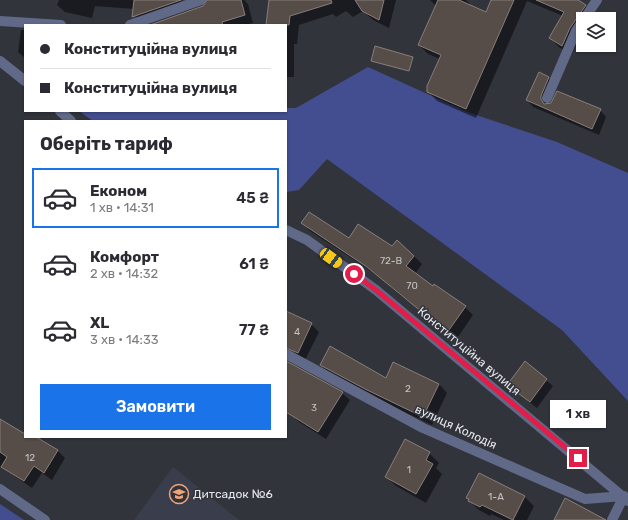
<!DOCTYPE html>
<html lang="uk">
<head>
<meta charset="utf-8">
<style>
	body { margin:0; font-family:Rubik,sans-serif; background:#f2f2f3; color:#2b2b33; height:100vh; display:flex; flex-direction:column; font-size:15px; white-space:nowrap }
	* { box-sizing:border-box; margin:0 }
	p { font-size:13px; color:#7c7c81 }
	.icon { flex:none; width:22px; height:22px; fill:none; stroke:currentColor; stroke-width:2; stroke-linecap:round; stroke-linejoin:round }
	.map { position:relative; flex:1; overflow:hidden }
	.details { position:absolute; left:24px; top:120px; width:263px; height:318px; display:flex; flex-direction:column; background:#fff; border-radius:0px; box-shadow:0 1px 3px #0004 }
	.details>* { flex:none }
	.top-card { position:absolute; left:24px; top:24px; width:263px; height:88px; border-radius:0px; box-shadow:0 1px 3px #0004; display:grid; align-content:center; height:88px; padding:0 16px; background:#fff }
	.tools { position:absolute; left:576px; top:12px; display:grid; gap:8px }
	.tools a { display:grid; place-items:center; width:40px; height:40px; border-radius:0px; background:#fff; box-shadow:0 1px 3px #0004; font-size:20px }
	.end { position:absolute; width:18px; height:18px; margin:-9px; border:5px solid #e11d48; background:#fff; box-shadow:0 0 0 2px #fff }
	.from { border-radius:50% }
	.bubble { position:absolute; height:28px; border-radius:0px; background:#fff; box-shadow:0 1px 3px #0004; font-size:13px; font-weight:600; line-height:28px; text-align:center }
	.car { position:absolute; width:12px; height:24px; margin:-12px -6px; border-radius:5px; box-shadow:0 0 3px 1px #0007; background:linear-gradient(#f5c518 24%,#345 0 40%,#f5c518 0 76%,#345 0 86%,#f5c518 0) }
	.top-card b { display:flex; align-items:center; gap:14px; height:38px; font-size:15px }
	.top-card b+b { border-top:1px solid #e1e1e2 }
	.top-card i { width:10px; height:10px; background:#2b2b33 }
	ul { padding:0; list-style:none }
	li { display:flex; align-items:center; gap:12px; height:60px; margin:0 8px 6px; padding:0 8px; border:2px solid transparent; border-radius:0px }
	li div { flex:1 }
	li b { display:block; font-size:15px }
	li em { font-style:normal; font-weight:600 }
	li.selected { border-color:#1a73e8 }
	li>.icon { width:36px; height:36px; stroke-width:1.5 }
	h2 { padding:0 16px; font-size:18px; line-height:48px }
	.button { display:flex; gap:8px; margin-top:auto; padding:8px 16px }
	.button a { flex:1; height:46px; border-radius:0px; background:#1a73e8; color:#fff; font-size:16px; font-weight:600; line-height:46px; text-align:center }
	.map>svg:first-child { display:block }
	.built { fill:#3a3d4b }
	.green { fill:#434e90 }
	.shadow { fill:#0007 }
	.building { fill:#564d48; stroke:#887e78 }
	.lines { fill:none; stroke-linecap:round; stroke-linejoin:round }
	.minor { stroke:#616989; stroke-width:10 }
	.route { stroke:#e11d48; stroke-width:5 }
	.labels { text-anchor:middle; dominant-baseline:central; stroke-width:3; stroke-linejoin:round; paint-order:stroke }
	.number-label { font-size:10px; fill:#c1c0c3 }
	.street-label { font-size:12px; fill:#e5e6ec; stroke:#32343c }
	.poi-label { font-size:12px; fill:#e5e6ec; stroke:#32343c; text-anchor:start }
</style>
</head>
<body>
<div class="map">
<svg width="628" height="520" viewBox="0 0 628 520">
	<rect width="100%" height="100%" fill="#32343c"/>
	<!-- built -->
	<path class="built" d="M173,467L239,520H134Z"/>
	<!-- green -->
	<path class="green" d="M368,67L467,112L557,142L628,173V401L562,330L327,159L299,190L286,192V121H93L79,111H286V108H296Z
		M0,504L24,520H0Z"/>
	<!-- shadow -->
	<path class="shadow" d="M59,0H181L183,9L141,21L134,14V9L95,6L92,18L65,12L57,5Z
		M225,0H244L248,4L253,23L246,25H156Z
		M270,0H396L389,28L373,20L363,11L353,17L346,11L336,17L333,14L299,25L297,44H294V77H286V25H267Z
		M430,0H466L470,4L469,6L486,14L492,0H576L585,6L595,15L592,19H583V32L571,55L559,47L550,38L563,16L527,1L476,118L437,101L428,91L440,59L428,54L419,45L436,6Z
		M21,30H25V58L18,52Z
		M548,78L555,84L547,104L600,110L606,117L599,135L533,107L527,100Z
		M302,223L350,240L392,247L414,256L422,264L415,274L433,287L465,307L473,315L458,337L400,295L377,275L310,231Z
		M286,312L311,324L319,332L305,360L288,358L287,362L342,393L350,400L326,439L299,422L292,415L286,401Z
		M525,363L553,386L537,408L508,385Z
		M321,365L386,379L439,384L447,393L432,425L375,398L329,373Z
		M0,421L25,437H34L58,451L65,458L52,480L42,473L32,488L0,466Z
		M429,453L439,463L436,468L442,474L426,503L396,486L386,477Z
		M524,496L534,506L527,520H504L491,514L490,516L479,510L469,501Z"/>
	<!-- building -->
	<path class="building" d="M134,0H181L132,17Z
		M207,0H241L245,15L222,22L223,25H150L203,6Z
		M269,0H331L332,3L290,16L289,25H266Z
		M355,0H384L379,20L362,11Z
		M438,0H459L486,12L491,0H514L466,109L427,92V86L441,55L418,45Z
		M536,0H578L586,5L570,28L562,46L549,38L564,12Z
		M375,46L413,57L409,71L371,61Z
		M539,72L549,77L541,96V99L544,104L551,103L557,91L601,109L592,129L526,100Z
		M309,212L349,238L358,224L392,246L397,240L414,256L406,266L433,286L434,284L466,306L449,330L417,308L367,267L301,223Z
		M286,311L312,323L298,353L286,348Z
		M330,346L386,378L393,362L439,384L423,417L365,389L320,365Z
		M286,361L343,392L318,432L286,412Z
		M525,361L547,379L530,402L507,385Z
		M0,419L25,434V437H36L58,450L44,473L34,466L24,481L1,467L7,457L0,452Z
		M405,439L430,452L426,460L433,464L416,494L385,477Z
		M479,473L525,496L513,520L482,505L480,507L468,501L469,499L466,498Z
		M565,498L606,520H554Z"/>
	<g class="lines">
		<!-- minor -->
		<path class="minor" d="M584,19L597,0
			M0,21L61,25
			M130,25L201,0
			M0,61L25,81
			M547,98L576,31L583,20
			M60,111L71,121
			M286,230L307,240L376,290L628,501
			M286,354L423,428L585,499L624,496
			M0,489L45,520
			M612,520L624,496"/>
	</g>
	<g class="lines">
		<!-- route -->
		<path class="route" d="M354,274L376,290L578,458"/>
	</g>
	<!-- icons -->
	<defs>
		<g id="school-ring" transform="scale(1)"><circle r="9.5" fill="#32343c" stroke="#efa378" stroke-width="1.5"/><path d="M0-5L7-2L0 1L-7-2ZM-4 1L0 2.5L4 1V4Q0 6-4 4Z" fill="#efa378"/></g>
	</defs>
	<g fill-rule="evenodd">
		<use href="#school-ring" x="179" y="494"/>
	</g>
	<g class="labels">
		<!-- number labels -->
		<g class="number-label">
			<text x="391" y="261">72-В</text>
			<text x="412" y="286">70</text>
			<text x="297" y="332">4</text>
			<text x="408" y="389">2</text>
			<text x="314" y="408">3</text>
			<text x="30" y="458">12</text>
			<text x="409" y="470">1</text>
			<text x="496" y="497">1-А</text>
		</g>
		<!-- street labels -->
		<g class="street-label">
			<text transform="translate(469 351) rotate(40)">Конституційна вулиця</text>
			<text transform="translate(456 427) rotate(25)">вулиця Колодія</text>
		</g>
		<!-- poi labels -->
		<g class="poi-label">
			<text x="193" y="494">Дитсадок №6</text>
		</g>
	</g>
</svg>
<div class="tools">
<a><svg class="icon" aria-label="layers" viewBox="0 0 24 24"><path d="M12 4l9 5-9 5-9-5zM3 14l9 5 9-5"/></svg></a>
</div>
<i class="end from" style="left:354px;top:274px"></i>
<i class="end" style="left:578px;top:458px"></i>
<div class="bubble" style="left:550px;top:400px;width:56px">1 хв</div>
<i class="car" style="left:331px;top:258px;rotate:126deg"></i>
<div class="top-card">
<b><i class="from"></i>Конституційна вулиця</b>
<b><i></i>Конституційна вулиця</b>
</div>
<section class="details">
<h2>Оберіть тариф</h2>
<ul>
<li class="selected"><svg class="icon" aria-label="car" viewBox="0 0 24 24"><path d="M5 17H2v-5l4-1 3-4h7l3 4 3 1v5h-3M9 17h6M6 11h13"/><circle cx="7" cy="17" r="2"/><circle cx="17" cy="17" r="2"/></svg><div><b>Економ</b><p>1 хв · 14:31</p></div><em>45 ₴</em></li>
<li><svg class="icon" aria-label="car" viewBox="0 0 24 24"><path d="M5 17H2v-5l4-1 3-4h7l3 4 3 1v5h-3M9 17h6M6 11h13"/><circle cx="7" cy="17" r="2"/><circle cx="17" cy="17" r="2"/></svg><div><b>Комфорт</b><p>2 хв · 14:32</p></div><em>61 ₴</em></li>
<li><svg class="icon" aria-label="car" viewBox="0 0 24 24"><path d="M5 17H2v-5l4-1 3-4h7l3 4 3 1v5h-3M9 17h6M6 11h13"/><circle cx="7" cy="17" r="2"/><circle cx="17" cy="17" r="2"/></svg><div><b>XL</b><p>3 хв · 14:33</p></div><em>77 ₴</em></li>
</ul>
<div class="button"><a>Замовити</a></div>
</section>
</div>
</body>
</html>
